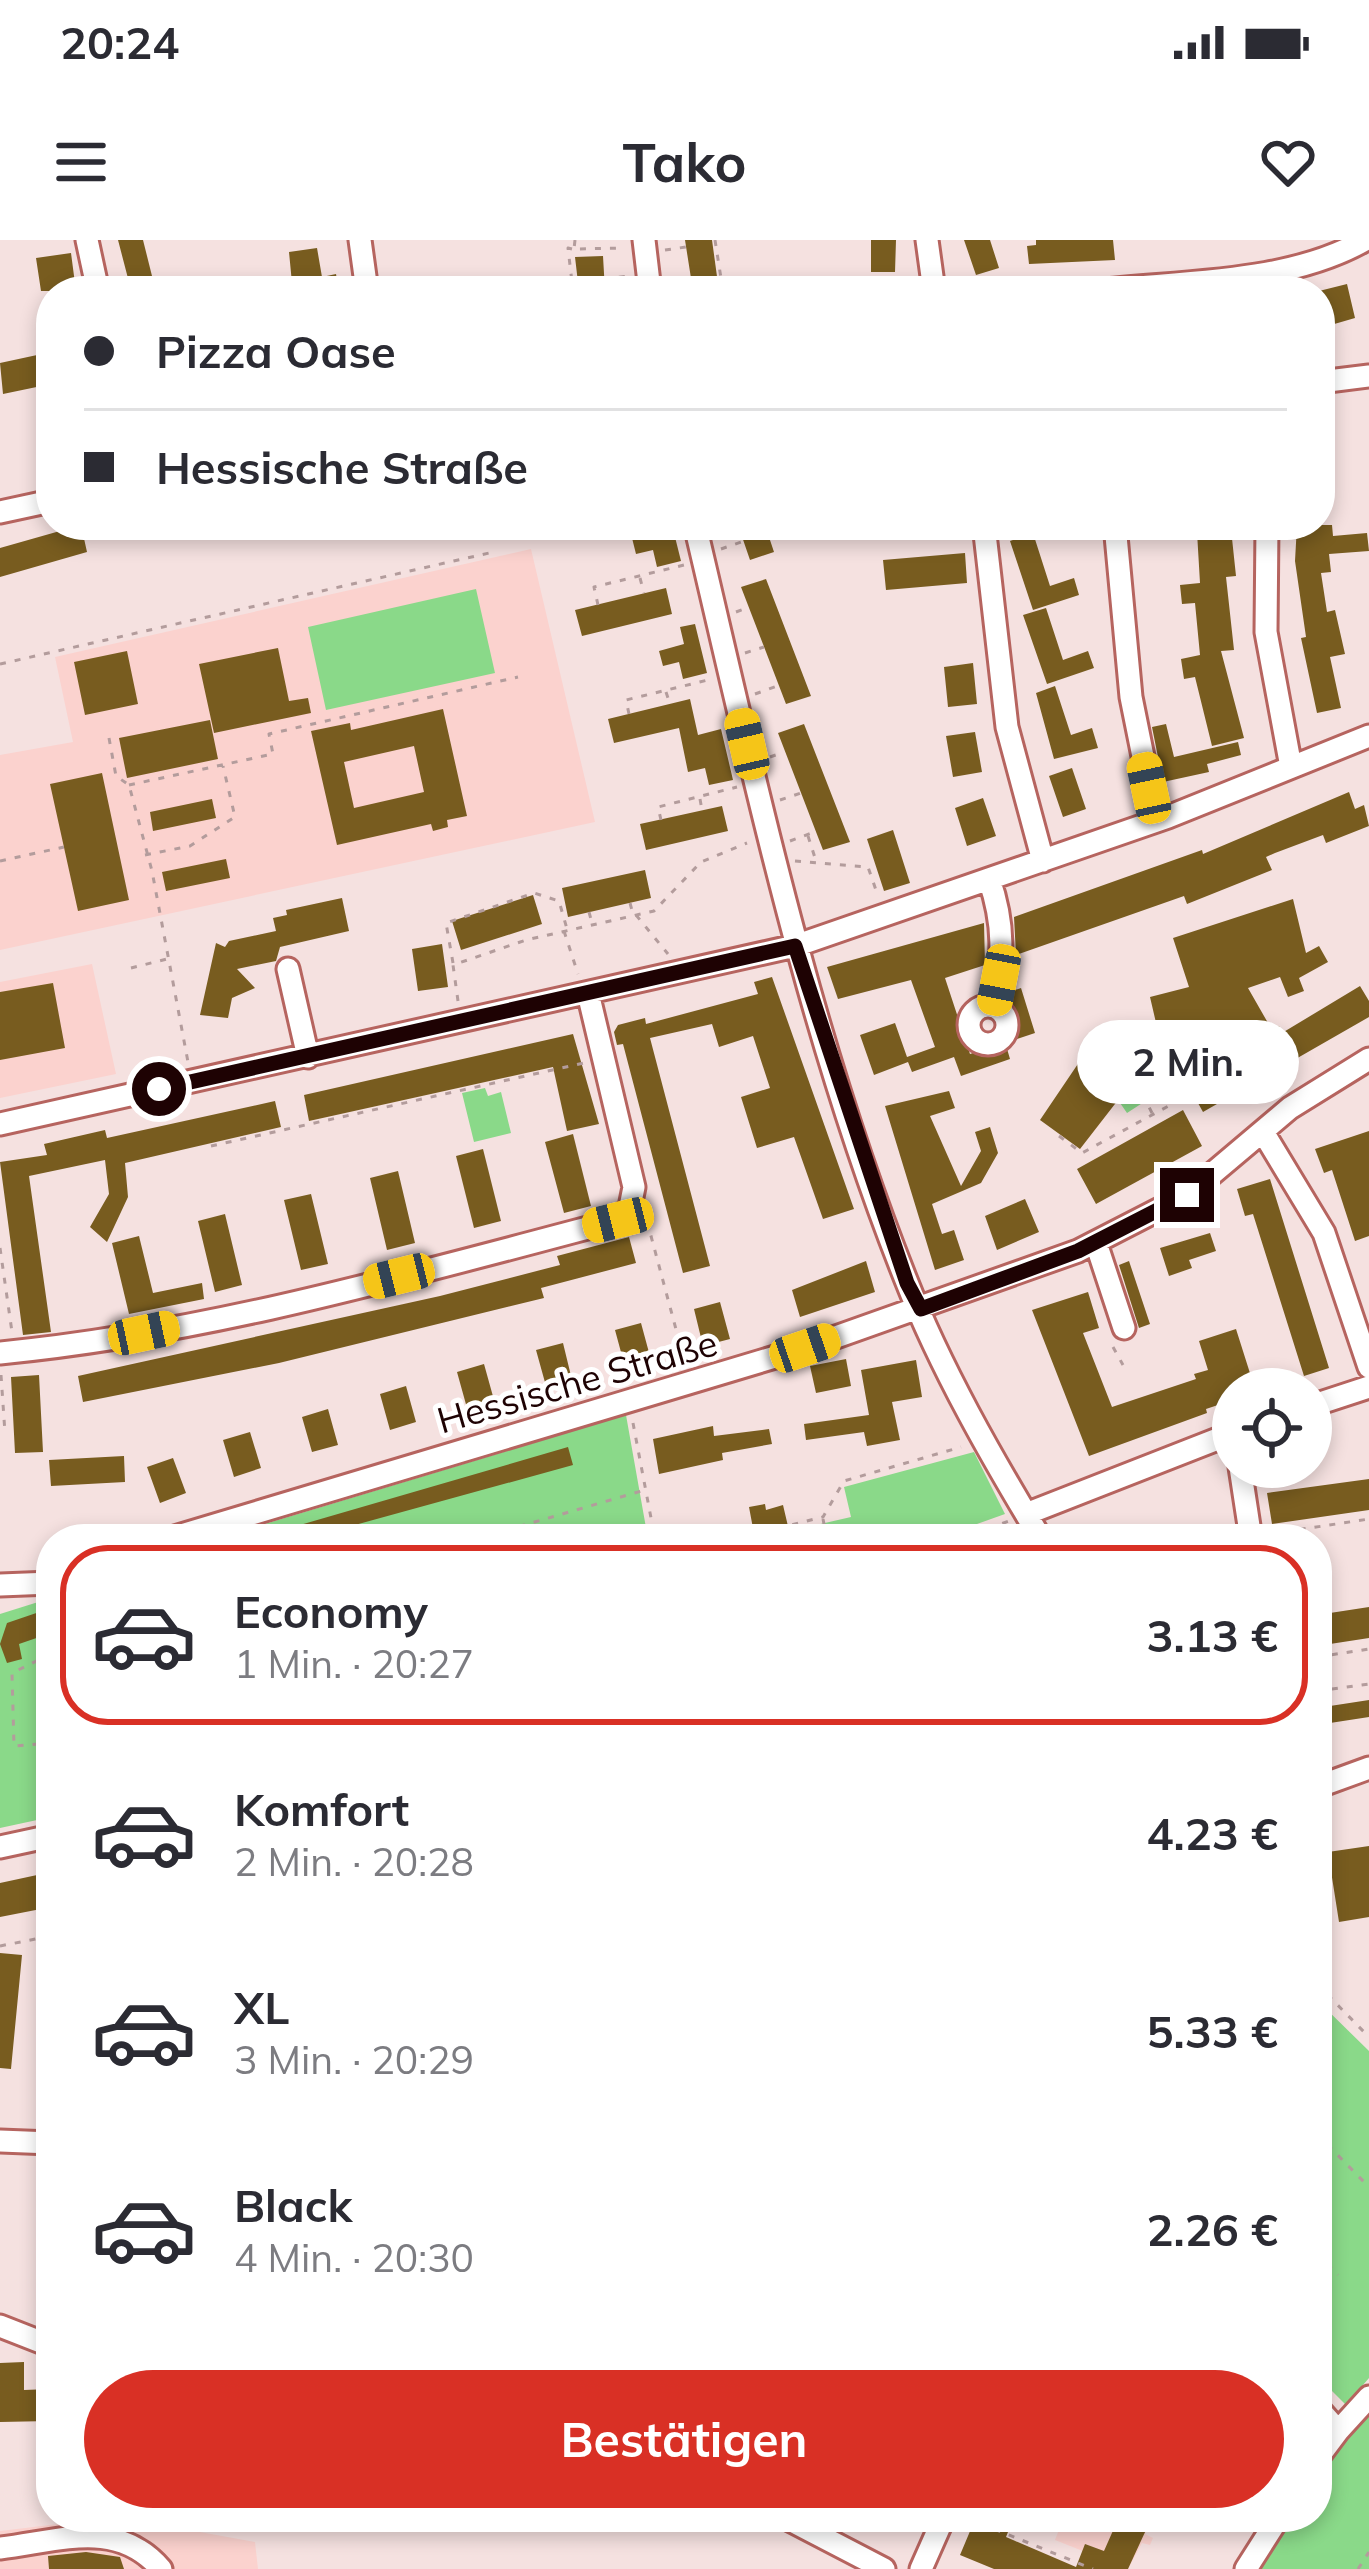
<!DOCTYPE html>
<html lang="de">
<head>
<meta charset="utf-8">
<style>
	body { margin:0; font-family:Mulish,sans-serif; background:#f7f7f7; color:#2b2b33; height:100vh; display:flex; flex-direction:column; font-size:45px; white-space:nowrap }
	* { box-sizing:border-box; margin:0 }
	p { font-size:39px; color:#7c7c81 }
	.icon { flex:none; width:66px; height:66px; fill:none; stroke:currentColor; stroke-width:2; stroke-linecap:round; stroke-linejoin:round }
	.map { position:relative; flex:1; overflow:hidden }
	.details { position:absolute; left:36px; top:1284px; width:1296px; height:1008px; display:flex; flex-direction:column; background:#fff; border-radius:48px; box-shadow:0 6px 18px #0003 }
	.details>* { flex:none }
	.hud { position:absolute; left:36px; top:36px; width:1299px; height:264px; border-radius:48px; box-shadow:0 6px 18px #0003; display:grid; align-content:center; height:264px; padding:0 48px; background:#fff }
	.fabs { position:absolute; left:1212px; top:1128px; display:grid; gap:24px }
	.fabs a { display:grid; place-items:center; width:120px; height:120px; border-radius:50%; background:#fff; box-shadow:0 6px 18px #0003; font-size:60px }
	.end { position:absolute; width:54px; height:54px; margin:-27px; border:15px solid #1e0203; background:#fff; box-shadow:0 0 0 6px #fff }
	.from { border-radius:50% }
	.bubble { position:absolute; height:84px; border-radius:42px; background:#fff; box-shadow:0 6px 18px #0003; font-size:39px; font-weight:700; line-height:84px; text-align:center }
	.car { position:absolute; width:36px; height:72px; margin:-36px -18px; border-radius:15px; box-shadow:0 0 9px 3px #0007; background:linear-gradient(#f5c518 24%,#345 0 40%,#f5c518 0 76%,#345 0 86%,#f5c518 0) }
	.hud b { display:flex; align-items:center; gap:42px; height:114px; font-size:45px }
	.hud b+b { border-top:3px solid #e1e1e2 }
	.hud i { width:30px; height:30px; background:#2b2b33 }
	ul { padding:21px 0 0; list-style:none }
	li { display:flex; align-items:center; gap:36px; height:180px; margin:0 24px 18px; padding:0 24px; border:6px solid transparent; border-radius:48px }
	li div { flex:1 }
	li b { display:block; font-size:45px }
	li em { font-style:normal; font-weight:700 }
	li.active { border-color:#d93025 }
	li>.icon { width:108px; height:108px; stroke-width:1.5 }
	.button { display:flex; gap:24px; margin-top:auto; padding:24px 48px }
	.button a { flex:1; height:138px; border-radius:72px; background:#d93025; color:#fff; font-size:48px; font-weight:700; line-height:138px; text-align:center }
	.status { display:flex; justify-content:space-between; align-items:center; height:84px; padding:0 60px; background:#fff; direction:ltr }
	.status svg { height:33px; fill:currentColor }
	header { display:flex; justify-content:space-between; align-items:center; height:156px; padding:0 48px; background:#fff; font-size:54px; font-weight:700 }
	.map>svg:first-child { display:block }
	.built { fill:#fbd2ce }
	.green { fill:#8ad989 }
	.building { fill:#785c1f; fill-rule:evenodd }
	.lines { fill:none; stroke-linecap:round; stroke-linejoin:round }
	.minor-casing { stroke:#b6645f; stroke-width:27 }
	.path { stroke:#b39c9c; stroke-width:3; stroke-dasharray:6 9; stroke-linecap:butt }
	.minor { stroke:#fff; stroke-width:21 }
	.route { stroke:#1e0203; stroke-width:15 }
	.labels { text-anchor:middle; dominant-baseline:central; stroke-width:10; stroke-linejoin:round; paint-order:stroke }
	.street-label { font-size:36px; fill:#1e0203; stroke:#fff }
</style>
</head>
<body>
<div class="status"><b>20:24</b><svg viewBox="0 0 49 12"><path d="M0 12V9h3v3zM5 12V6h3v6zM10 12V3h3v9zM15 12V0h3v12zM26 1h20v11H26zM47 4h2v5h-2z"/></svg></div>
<header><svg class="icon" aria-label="menu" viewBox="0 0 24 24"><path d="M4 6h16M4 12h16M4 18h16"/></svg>Tako<svg class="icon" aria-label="heart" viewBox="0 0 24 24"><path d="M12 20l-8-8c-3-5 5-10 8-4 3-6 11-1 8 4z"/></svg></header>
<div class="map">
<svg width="1369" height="2329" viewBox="0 0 1369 2329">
	<rect width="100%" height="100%" fill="#f5e1e0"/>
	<!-- built -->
	<path class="built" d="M531,309L595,582L0,710V515L73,502L55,417Z
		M92,724L116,834L0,858V742Z
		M1203,772L1213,803L1121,832L1132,842L1080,909L1054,889L1088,809L1101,818L1115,816L1111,801L1152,788L1157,802Z
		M117,2277L255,2302L258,2329H0V2291Z
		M1064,2277H1152L1145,2294L1153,2298L1150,2305L1142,2303L1128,2329L1055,2300Z"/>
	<!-- green -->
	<path class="green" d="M476,349L495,433L326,470L308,387Z
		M1158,822L1170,845L1127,873L1118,860L1132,843L1120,832Z
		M485,848L488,856L501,852L511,893L474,902L462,853Z
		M626,1175L648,1299H215Z
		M974,1212L1005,1274L935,1299H755L851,1277L844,1247Z
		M51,1358V1577L0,1588V1374Z
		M1317,1760L1369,1811V2138L1346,2165L1317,2136Z
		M1369,2172V2329H1258L1291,2277H1317V2236Z"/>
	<!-- building -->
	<path class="building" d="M118,0H143L153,40L130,46Z
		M685,0H712L719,51H693Z
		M871,0H896L895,32H871Z
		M964,0H990L999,28L976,35Z
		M1036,0H1113L1115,20L1029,24L1027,6L1036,5Z
		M317,8L322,37L336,34L339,51H287L286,44L292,43L289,12Z
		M71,13L76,51H41L36,18Z
		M603,16L605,51H579L575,17Z
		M1347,44L1355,78L1324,87L1335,125L1320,127L1319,51Z
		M51,112V144L3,154L0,123Z
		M81,285L87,312L0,337V308Z
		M656,285H672L681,321L657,327L653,310L636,314L632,298L657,292Z
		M738,285H765L774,312L750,320Z
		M1297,285H1332L1333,296L1367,293L1369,311L1329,314L1331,332L1321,333L1327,372L1335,370L1345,414L1330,417L1341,468L1317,473L1301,398L1306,397L1295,321Z
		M1231,289L1236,336L1226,337L1234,410L1221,411L1244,498L1212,506L1195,437L1184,439L1181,419L1200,415L1195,363L1182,364L1180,345L1200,343L1197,292Z
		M1033,293L1050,346L1074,338L1079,355L1033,370L1010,301Z
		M965,313L967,343L886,350L883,320Z
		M766,339L811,456L786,464L741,347Z
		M666,348L672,374L582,396L575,370Z
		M1046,368L1063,420L1088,411L1094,428L1047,444L1023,375Z
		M695,384L707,433L683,439L679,422L663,426L659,411L684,404L680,387Z
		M278,408L289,461L308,458L311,473L214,493L199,424Z
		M127,411L138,464L85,475L74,422Z
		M973,423L977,464L948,467L944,427Z
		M1055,446L1071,495L1092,488L1098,508L1054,519L1036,453Z
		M690,459L698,495L721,489L733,540L709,545L705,528L688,532L679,488L614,503L608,479Z
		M443,469L467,576L447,580L448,587L433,591L431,584L337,605L311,491L350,483L351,490ZM414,506L424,552L354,568L344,522Z
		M210,480L218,519L127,538L119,498Z
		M804,484L850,602L823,610L778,493Z
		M1166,484L1174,517L1238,502L1241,515L1207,524L1209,532L1163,542L1152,487Z
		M975,492L982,532L953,537L946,496Z
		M1072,528L1086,569L1063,577L1049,536Z
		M102,533L129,660L78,671L50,544Z
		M1349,552L1355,569L1364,565L1369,586L1326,603L1323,595L1275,613L1266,617L1272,630L1187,664L1184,656L1016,715L1014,677L1202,610L1203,614Z
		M983,558L996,596L967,606L955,568Z
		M212,559L216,578L153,591L150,572Z
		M722,566L728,591L646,610L640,584Z
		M893,590L910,643L884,651L867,599Z
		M226,619L230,638L166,651L162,632Z
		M645,630L651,658L568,677L562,648Z
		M533,655L542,684L461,710L452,681Z
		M342,658L349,691L280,707L276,721L237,729L255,748L232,758L228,778L200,775L216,703L225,707L229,701L276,691L273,678L287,675L286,670Z
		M1293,659L1306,713L1319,706L1328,722L1299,738L1304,751L1288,757L1280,737L1248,748L1272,790L1279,786L1282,793L1360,746L1369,761V777L1203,872L1184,838L1235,810L1219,784L1132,811L1130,795L1157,787L1150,757L1189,747L1173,698Z
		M984,683L985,725L945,738L970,814L1005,802L1010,819L961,836L954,817L912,832L908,822L874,835L860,795L895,783L907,817L935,807L911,740L838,759L827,727Z
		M442,704L448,747L418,751L412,709Z
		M772,737L854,969L823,979L794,897L757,908L741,857L770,848L753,796L719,807L712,784L650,798L710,1026L683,1033L623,804L617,805L614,792L618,785L645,778L646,784L758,754L754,742Z
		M53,743L65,808L0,820V752Z
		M1021,748L1035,793L1017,799L1008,770L1012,751Z
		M573,794L599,884L567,891L553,827L309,881L304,855Z
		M1088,809L1132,842L1080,909L1040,880Z
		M949,851L955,868L930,876L961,946L981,911L975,892L990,887L998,913L981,943L932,964L942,994L954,990L964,1020L935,1030L885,866Z
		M275,861L281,887L125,923L128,957L107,1002L90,987L109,954L105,920L29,936L51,1092L23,1095L0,922L47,915L44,904L105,890L107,898Z
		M1183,870L1202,906L1096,964L1077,929Z
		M1369,891V996L1355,1001L1332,930L1324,933L1315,909Z
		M573,894L591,966L564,973L545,902Z
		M483,909L501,981L474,988L456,916Z
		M398,931L415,1003L387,1010L370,938Z
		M1270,939L1329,1128L1304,1136L1253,974L1245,976L1237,949Z
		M311,954L328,1024L301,1030L284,960Z
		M1025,959L1039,992L997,1010L985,976Z
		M225,974L242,1045L215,1052L198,981Z
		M1210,993L1216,1011L1189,1020L1192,1028L1169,1036L1160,1008Z
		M139,996L153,1053L202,1043L204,1059L129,1074L112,1003Z
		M629,997L636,1023L541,1048L544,1058L279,1123L83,1162L78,1136L440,1056L560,1025L557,1016Z
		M866,1021L875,1052L800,1077L792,1050Z
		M1129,1021L1150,1084L1139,1088L1119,1025Z
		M1088,1052L1099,1088L1083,1093L1112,1167L1196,1139L1194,1134L1208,1130L1199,1101L1236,1089L1255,1149H1233V1160L1206,1169L1207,1173L1089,1216L1032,1070Z
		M720,1062L730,1099L703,1106L694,1069Z
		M641,1083L651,1120L625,1127L615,1090Z
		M563,1103L572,1140L546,1146L536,1110Z
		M846,1119L851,1146L816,1153L810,1126Z
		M916,1120L922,1157L892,1162L900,1200L867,1206L864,1192L806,1200L804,1184L869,1175L861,1130Z
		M484,1124L494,1160L467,1168L457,1132Z
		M39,1135L43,1212L15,1213L11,1137Z
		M406,1146L416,1182L390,1190L380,1154Z
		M328,1169L338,1205L312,1212L302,1177Z
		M713,1186L714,1196L769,1189L772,1204L722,1213L723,1220L659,1234L653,1199Z
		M250,1192L261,1228L234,1237L223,1200Z
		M568,1207L573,1225L304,1299L300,1285Z
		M124,1216L125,1242L51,1246L49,1220Z
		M173,1218L186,1253L160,1263L147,1227Z
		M1369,1239V1270L1272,1284L1267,1253Z
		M765,1264L766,1270L783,1265L791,1299H755L749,1267Z
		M1369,1367V1398L1317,1406V1375Z
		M51,1368V1393L19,1404L22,1419L7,1423L0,1404L7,1383Z
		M1369,1460V1477L1317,1485V1468Z
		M1369,1606V1677L1339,1682L1328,1612Z
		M51,1632V1667L0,1677V1643Z
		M0,1713L22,1715L11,1829L0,1828Z
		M24,2122V2150L50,2149V2181L0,2182V2123Z
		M976,2277H1014L1006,2297L1076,2327L1085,2304L1104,2311L1119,2277H1152L1128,2329H994L960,2315Z
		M86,2312L120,2317L124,2329H49L48,2316Z"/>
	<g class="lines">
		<!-- minor casing -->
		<g class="minor-casing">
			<path id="minor" d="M87,0L98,51
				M360,0L367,51
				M644,0L650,51
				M927,0L934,51
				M1096,51C1183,41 1288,44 1365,0
				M1320,142L1369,136
				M0,272L51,261
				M695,285C755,539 809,797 906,1040C941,1129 992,1218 1041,1299
				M984,285L1007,487L1043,621
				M1115,285L1131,457L1156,581
				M1267,285L1266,392L1291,527
				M989,639C1005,685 1003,719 994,766
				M288,729L308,817
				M969 785a19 19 0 1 1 38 0a19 19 0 1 1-38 0Z
				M0,884L795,706L1168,577L1369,496
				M1263,892L1324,993L1369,1127
				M1096,1003L1124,1088
				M0,1113C209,1093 415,1033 618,980L630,967L634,947L588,753
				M1311,1166L1369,1147
				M1240,1227L1251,1299
				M1026,1274L1233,1193
				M168,1299L805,1108L1078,1011L1187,955L1290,868L1369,819
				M0,1345L51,1343
				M1317,1547L1369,1528
				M0,1607L51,1596
				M0,1901L51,1903
				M0,2086L51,2106
				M1317,2167L1338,2191L1317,2219
				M1338,2191L1369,2157
				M784,2277L884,2329
				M0,2308C60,2301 117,2278 161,2329
				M921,2329L944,2277
				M1246,2329L1279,2277"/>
		</g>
		<!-- path -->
		<path class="path" d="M575,0L574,9L623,8
			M715,0L723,51
			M572,9L568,8L573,51
			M665,10L686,7
			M604,39L628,36
			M670,51L692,48
			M592,287L601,285
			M721,309L744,301
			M640,338L644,353
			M598,365L594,347L684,325
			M736,372L747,368
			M745,413L764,407
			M0,424L489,313
			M666,452L670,464
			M755,454L780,445
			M629,474L626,460L712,439
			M109,498L116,536L129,545L152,631L188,822
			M770,517L784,512
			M129,545L273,514L269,494L518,437
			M700,559L702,570
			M780,560L801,553
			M661,580L658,567L737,547
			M808,596L816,621
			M790,601L817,591
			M145,615L190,606L235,577L223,526
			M0,621L64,607
			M795,621L868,627L878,656
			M630,663L633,674
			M589,672L592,683
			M636,675L668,714
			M564,691L578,734
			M453,723L446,683L534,653L559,661L567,689
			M131,728L167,719
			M458,761L453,725L526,700L654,671L701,622L747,603
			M1171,832L1209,812L1202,799
			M1152,873L1148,865L1180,848
			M1059,896L1082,913L1185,857
			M211,906L584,823
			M647,981L685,1123
			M0,1008L12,1092
			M1113,1107L1123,1125
			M1,1135L5,1193
			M633,1183L655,1299
			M823,1279L827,1299
			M1270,1294L1369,1279
			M476,1299L645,1250
			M734,1299L823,1277L844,1241L961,1207
			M960,1299L1009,1281
			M51,1414L12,1433L14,1506L51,1503
			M1320,1416L1324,1448
			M1317,1417L1369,1409
			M1317,1451L1369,1444
			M0,1706L51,1696
			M1317,1744L1369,1797
			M39,1883L51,1771
			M1317,1894L1369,1947
			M1317,2013L1338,2035
			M967,2278L1093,2329
			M1358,2329L1369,2312"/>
		<!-- minor -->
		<use href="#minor" class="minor"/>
	</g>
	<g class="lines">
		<!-- route -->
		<path class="route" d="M159,849L795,706L907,1043L921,1069L1078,1011L1187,955"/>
	</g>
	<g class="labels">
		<!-- street labels -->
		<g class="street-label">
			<text transform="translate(577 1141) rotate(-16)">Hessische Straße</text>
		</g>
	</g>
</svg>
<div class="fabs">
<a><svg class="icon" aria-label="locate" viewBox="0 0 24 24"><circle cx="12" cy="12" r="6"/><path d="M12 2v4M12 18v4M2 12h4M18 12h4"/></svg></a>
</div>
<i class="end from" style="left:159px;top:849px"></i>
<i class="end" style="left:1187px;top:955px"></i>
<div class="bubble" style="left:1077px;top:780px;width:222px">2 Min.</div>
<i class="car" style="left:747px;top:504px;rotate:347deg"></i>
<i class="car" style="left:1149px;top:548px;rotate:348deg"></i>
<i class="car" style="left:999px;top:740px;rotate:191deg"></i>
<i class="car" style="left:618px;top:980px;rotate:256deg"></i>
<i class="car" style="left:399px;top:1036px;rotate:256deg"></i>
<i class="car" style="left:144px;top:1093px;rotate:78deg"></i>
<i class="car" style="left:805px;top:1108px;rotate:71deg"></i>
<div class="hud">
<b><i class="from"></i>Pizza Oase</b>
<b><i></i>Hessische Straße</b>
</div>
<section class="details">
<ul>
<li class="active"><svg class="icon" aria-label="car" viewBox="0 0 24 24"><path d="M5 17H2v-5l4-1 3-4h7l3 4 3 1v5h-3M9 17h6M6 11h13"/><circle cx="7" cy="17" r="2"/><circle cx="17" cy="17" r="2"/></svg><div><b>Economy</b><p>1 Min. · 20:27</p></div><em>3.13 €</em></li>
<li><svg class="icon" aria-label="car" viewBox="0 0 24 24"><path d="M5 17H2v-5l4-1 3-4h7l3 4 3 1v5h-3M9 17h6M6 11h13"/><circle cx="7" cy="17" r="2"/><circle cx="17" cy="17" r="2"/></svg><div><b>Komfort</b><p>2 Min. · 20:28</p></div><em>4.23 €</em></li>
<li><svg class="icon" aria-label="car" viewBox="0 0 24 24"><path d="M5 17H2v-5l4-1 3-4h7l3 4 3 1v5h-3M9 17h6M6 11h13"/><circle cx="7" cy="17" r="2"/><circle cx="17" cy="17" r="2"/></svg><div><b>XL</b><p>3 Min. · 20:29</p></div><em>5.33 €</em></li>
<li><svg class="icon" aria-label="car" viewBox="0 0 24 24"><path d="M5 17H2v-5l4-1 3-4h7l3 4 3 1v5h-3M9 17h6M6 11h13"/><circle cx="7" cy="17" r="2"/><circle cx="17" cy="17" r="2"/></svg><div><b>Black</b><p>4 Min. · 20:30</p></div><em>2.26 €</em></li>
</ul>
<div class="button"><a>Bestätigen</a></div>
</section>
</div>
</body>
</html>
